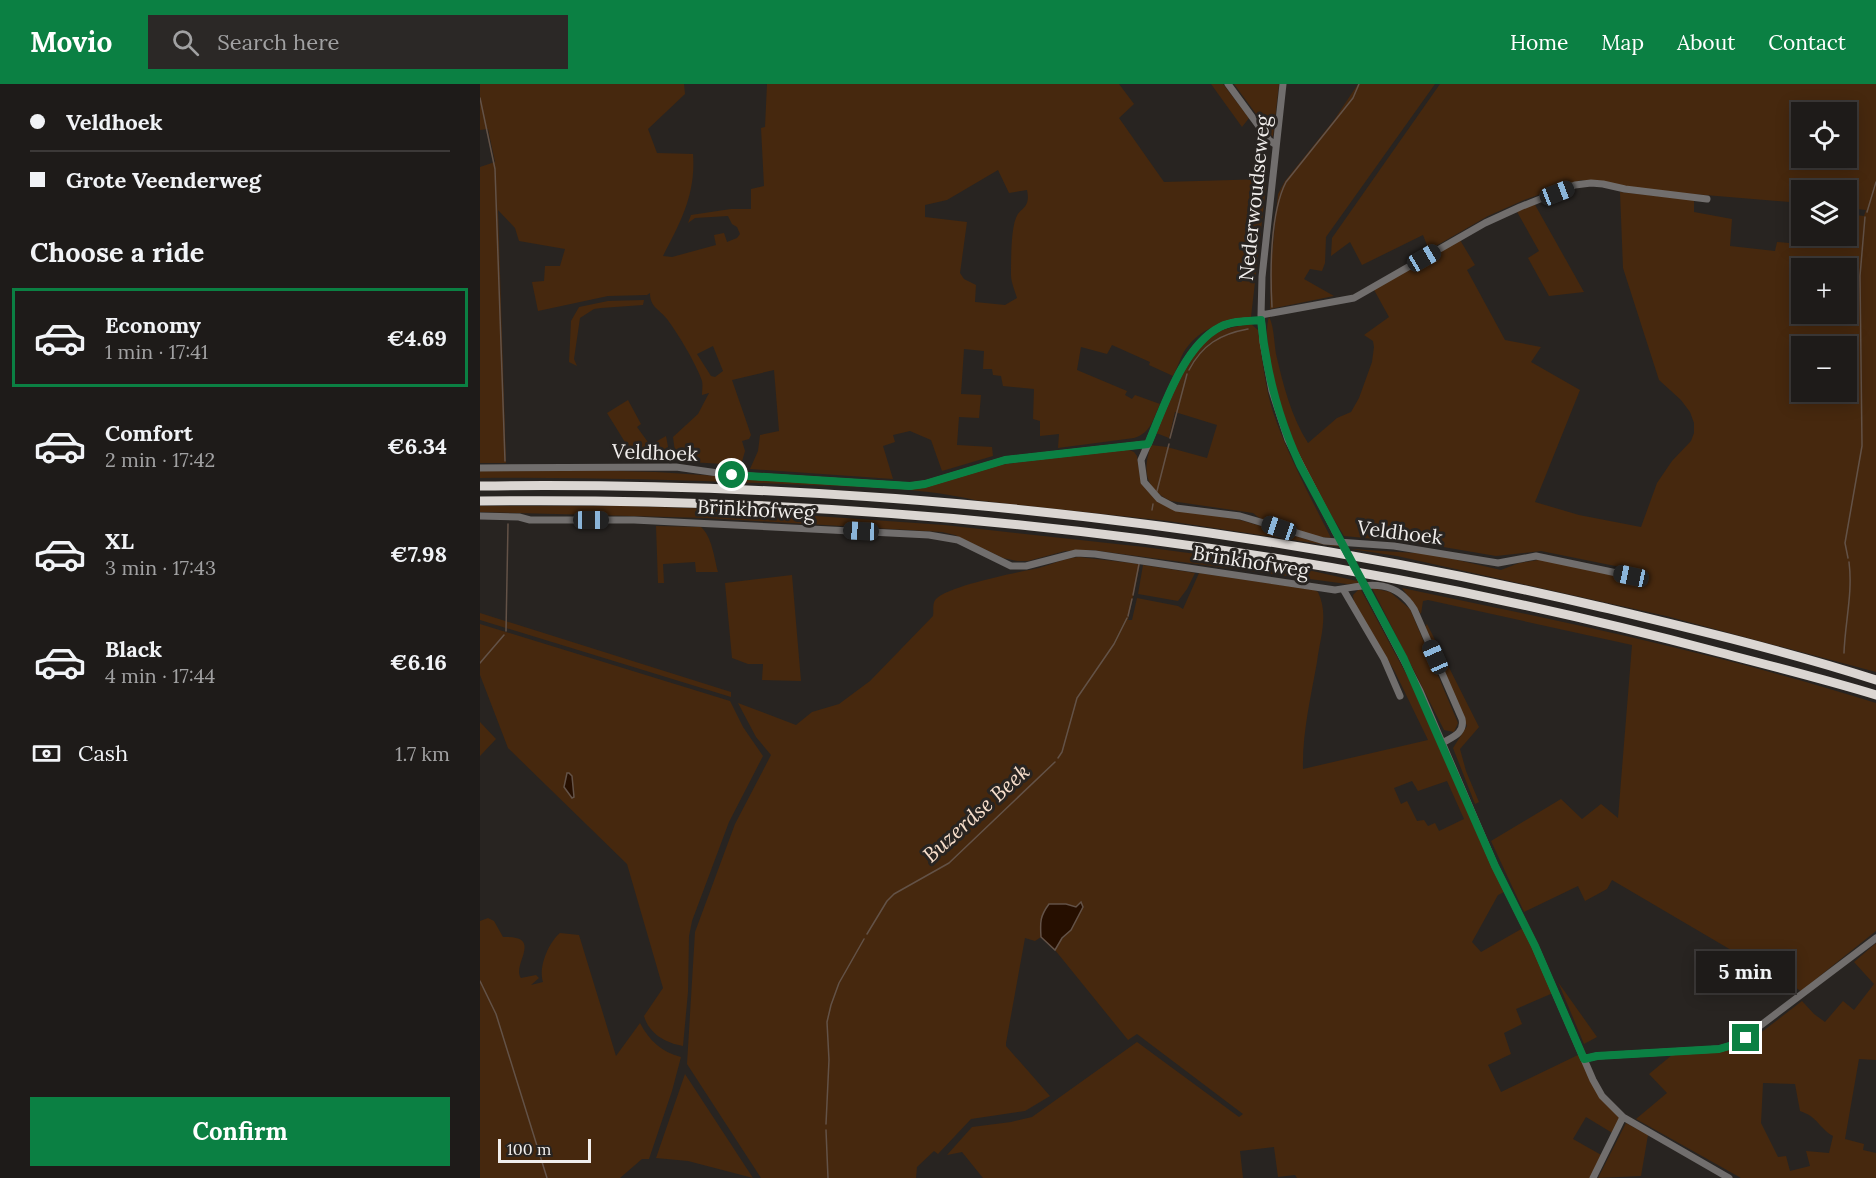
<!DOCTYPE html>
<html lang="en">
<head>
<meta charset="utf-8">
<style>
	body { margin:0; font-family:Lora,serif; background:#2b2826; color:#f1f3f6; height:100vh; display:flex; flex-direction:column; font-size:22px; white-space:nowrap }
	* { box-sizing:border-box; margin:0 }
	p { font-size:20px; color:#a1a1a2 }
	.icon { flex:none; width:33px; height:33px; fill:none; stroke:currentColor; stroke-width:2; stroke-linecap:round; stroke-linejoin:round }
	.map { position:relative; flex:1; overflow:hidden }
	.drawer { display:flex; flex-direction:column; background:#1e1b19; width:480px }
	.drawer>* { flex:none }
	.hud { display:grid; align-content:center; height:132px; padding:0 30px; background:#1e1b19 }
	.buttons { position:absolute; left:1311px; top:18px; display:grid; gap:12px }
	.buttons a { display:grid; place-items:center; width:66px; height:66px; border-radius:0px; background:#1e1b19; box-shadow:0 3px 15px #0003,0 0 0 2px #3c3938; font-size:30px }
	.scale { position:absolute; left:18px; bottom:15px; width:93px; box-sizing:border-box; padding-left:6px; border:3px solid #f1eeec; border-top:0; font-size:16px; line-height:21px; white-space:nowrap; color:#f1eeec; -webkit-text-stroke:4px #282421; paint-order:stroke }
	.end { position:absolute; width:27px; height:27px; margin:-14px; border:8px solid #0b8043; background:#fff; box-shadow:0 0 0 3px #fff }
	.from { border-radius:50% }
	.bubble { position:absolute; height:42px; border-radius:0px; background:#1e1b19; box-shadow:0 3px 15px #0003,0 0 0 2px #3c3938; font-size:20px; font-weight:700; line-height:42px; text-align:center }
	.car { position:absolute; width:18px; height:36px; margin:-18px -9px; border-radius:8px; box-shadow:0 0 4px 2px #0007; background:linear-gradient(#222 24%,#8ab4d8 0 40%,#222 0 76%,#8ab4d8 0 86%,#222 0) }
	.hud b { display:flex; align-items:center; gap:21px; height:57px; font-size:22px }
	.hud b+b { border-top:2px solid #3c3938 }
	.hud i { width:15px; height:15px; background:#f1f3f6 }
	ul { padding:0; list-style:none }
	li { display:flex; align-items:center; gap:18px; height:99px; margin:0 12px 9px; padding:0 18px; border:3px solid transparent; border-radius:0px }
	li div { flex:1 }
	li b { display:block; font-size:22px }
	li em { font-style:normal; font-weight:700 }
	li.current { border-color:#0b8043 }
	li>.icon { width:54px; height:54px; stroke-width:1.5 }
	h2 { padding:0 30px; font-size:27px; line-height:72px }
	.pay { display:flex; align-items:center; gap:15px; height:66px; padding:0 30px; font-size:22px }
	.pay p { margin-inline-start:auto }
	.button { display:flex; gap:12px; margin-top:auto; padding:12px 30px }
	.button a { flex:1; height:69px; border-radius:0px; background:#0b8043; color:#fff; font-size:24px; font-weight:700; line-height:69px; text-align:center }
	header { display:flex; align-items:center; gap:36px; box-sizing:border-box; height:84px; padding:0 30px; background:#0b8043; color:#fff }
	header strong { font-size:28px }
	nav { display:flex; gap:33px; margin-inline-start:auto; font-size:21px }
	.search { width:420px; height:54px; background:#2b2826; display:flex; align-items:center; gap:15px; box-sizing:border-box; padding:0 21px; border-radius:0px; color:#a1a1a2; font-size:22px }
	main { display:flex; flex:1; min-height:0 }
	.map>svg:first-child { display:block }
	.green { fill:#46280e; fill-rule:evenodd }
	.water { fill:#260f00; stroke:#635247; stroke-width:1.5 }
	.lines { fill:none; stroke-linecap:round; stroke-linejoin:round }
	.stream { stroke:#635247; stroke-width:1.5 }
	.minor { stroke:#716e6d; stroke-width:7 }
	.highway { stroke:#dbd6d2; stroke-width:9 }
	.minor-bridge { stroke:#716e6d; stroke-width:7 }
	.route { stroke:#0b8043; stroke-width:8 }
	.labels { text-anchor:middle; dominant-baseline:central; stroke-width:6; stroke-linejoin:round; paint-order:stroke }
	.street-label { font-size:20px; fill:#f1eeec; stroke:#282421 }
	.water-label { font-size:21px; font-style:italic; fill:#f8dfcc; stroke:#282421 }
</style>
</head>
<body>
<header>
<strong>Movio</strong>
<div class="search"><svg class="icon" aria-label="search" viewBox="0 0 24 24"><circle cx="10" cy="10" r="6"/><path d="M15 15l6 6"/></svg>Search here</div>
<nav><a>Home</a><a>Map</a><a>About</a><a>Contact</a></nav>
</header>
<main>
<section class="drawer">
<div class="hud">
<b><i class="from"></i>Veldhoek</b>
<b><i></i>Grote Veenderweg</b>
</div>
<h2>Choose a ride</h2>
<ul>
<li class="current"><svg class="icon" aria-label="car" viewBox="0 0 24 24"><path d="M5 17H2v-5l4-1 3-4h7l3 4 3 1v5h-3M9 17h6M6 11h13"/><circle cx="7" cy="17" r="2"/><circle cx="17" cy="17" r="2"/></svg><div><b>Economy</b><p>1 min · 17:41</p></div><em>€4.69</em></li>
<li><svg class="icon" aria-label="car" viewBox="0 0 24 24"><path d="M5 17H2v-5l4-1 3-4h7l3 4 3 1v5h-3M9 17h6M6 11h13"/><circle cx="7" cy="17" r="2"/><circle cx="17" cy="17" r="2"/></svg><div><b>Comfort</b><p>2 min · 17:42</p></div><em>€6.34</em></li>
<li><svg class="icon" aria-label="car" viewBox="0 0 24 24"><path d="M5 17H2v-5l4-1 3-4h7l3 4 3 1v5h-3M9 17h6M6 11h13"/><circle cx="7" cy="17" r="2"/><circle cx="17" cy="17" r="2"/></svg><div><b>XL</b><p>3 min · 17:43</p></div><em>€7.98</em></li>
<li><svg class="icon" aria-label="car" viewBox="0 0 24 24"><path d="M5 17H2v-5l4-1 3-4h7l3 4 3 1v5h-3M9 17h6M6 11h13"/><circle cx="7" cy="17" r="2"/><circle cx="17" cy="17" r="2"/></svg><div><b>Black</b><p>4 min · 17:44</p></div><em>€6.16</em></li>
</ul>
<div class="pay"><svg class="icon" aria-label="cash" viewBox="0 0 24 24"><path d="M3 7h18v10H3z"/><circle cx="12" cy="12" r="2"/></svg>Cash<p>1.7 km</p></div>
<div class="button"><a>Confirm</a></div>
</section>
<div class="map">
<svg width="1396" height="1094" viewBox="0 0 1396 1094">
	<rect width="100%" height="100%" fill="#282421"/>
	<!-- green -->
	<path class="green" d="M0,0H204L205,10L168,45L177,69L213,70C216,110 201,137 183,172L192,173L236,161L234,151L244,149L247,158L257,154L260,150L257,143L252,140L248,132L215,134L208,139L211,131L251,125H271V105L284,102L281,44L285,43L287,0H639L654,20L639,34L684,98L786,95V102L771,233C747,237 724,242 708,262C701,270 698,283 693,292L669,281L670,278L632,261L627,270L601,263L597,286L647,307L645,311L652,315L655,311L680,320C673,335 671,349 654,354L578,364L579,350L560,352V337L553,335L554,305L523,302L521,292L513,291L512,285H503L504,267L484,265L481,310L501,311L499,334L479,333L477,361L512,363L513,372L462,387L451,356L430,347L413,351L415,358L403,362L413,395L270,385L278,367L280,351L299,347L294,286L252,296L271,351L269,355L262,357L265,367L261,381L209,378L196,375L193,353L218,330L229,309L222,311C222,307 223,301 222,297C217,281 197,248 187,235C179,225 170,223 170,209L167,211L128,212L58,227L52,198L64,197L65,182H80L85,165L39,157L35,144L18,126L26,379H0V83L15,78L8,45L0,46ZM518,86L529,109L547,106C551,125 540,123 536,134C531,145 531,178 531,191C531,198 535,207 537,214L525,221L495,218L496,201L484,195L480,189L487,138L445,133V121L467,116ZM233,262L243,287L235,293L231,292L217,270Z
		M731,0H743L769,34L762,43Z
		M754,0H799L793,53Z
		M878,0H955L846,153L845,179L842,187L830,185L824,195L854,212L790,225L791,182L798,110L805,97L854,36Z
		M960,0H1396V588L1186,532L917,472L871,465L951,470L1021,486L1039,479L1064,475L1153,495L1155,486L1061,467L1016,472L946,460L864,452C850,429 835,405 821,381C805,350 792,304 789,270C788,258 785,245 789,233C794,242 794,258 796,270C803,300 811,333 828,359L857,334L871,328L879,314L892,278L894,263L893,257L884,251L909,233L893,204L980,156L995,181L987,186L1025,256L1061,263L1051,278L1100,306L1055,418L1099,431L1161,443L1177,399L1192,377L1211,357L1214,349V339L1210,328L1201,316L1179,296L1143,184L1140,108L1214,116V128L1252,135L1250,162L1295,167L1297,158L1309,159L1310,149L1321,150L1322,152H1366L1367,130L1384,132L1386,126L1367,124L1366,106H1322L1321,119L1177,107L1101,96L1044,116L1008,132L949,166L943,151L882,181L870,158L851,172L852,154ZM1322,28H1366V74H1322ZM1322,184H1366V230H1322ZM1322,262H1366V308H1322Z
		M1054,119L1104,208L1069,212L1048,174L1059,167L1036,126Z
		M164,216L163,221L121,224L114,225L100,234L94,275L97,282L89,278L91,237L99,223L128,217Z
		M771,240L778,246C782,274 785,302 793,328C808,372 830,412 851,454C830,453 788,443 773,429L691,417C665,405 662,387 671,361L687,363L727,374L737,341L695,328L689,354L676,349C690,316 701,269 735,249C745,244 759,242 771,240Z
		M148,316L161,340L157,343L170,361L186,352L189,368L186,377L156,376L127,329Z
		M647,365L654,368L657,372L660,393L665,404L696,425L760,436L836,458L864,460L867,464L688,437L495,416C434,402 368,403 305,400C203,396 102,393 0,394V387L66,385L176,388L436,405L510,382Z
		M0,422H147L235,425L464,441L664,463L819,484L886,499L867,500L612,466L585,467L548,477H537L523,474L475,451L462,448L226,434L0,428Z
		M176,442L221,443C232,453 234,473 238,488H216L215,478L183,480L184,499H178Z
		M599,473L660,480L648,536H652L657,514L698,522L703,525L719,489L834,506L838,508C849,531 840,554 837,578C831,612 822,650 823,685L948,656L915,588L874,519L873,511L880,504L939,614L1032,820L1024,808L1018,811L992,858L1001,868L1043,844L1073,909L1036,925L1042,940L1024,949L1031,970L1008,981L1021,1008L1100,970L1113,999L1140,1035L1134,1050L1106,1033L1093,1055L1123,1072L1111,1094H817L815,1091L798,1093L794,1063L760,1067L763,1094H503L482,1068L467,1071L492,1043L531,1038L552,1033L657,958L759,1033L763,1030L657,950L648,956L575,866C583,851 599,841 596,823L586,820H569C560,832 560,838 561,853L555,857L545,854L526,959V962L570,1012L545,1027L491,1035L458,1070L454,1067L437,1083L436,1094H281L207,980L215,848L255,740L291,671L276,653L258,619L316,641L332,628L359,620L390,597L453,532C454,527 452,519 456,515C469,502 534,489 554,485C569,482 583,474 599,473ZM932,697L938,707L967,697L984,735L959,747L955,739L948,742L944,736L937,737L927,717L921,720L914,704Z
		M663,481L715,489L707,505L698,517L658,510Z
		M312,491L321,597L282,596L283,580H268L252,574L245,499Z
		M892,504L910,508L930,525L978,639L974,648L964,646Z
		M922,504C1081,537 1241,570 1396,619V847L1321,907L1132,796L1127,805L1105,817L1098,802L1044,828L1011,757L1081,715L1102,735L1121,720L1138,734L1152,561L948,516L943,517L941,530Z
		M0,529L251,608V613L0,536Z
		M0,540L250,617L263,643L283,672L249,738L212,837L209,852L208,908L203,962C186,959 169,950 164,932L183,904L147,780L28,664L0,591Z
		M947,540L999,643L980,665L986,687L999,718L995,720L973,664L987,642L944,544Z
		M0,638L16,655L0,672Z
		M8,834L14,837L23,853C65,851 31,881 41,894L56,891L59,894L51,901L63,898C58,883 69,858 80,849L99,851L136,972L160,939C169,956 181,968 201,973L192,1007L169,1075H162L140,1094H0V837Z
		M1396,859V976L1379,975L1365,1055L1384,1060L1383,1066L1396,1069V1094H1261L1156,1035L1187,1009L1169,990L1192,971L1249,966L1266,960L1322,917L1334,930L1345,938L1363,917L1374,926L1394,900L1374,878ZM1283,999L1315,1000L1320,1027C1338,1033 1339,1044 1353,1052L1349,1069L1326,1067L1330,1082L1310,1087L1306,1072L1298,1073L1281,1039Z
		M1078,898L1117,953L1104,960Z
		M205,990L273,1094L208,1077L176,1074Z
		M1146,1039L1168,1051L1161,1092L1118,1094Z"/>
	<!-- water -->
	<path class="water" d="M87,689H89L92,692L94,713L92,714L84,703Z
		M601,818L603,823L591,846L582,854L575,866L561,853C560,838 560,832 569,820H586L596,823Z"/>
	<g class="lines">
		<!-- stream -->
		<path class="stream" d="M0,14L15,85L25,377
			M1387,128L1396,98
			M792,223C790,188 790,129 806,98L873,14L879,0
			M709,286C722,261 740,250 768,245
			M690,354L707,290
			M677,407L689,360
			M672,426L673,420
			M1368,474L1365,459L1382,362L1380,192L1385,133
			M653,511L659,480
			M648,532L652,515
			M26,547L28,440
			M1364,569C1365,538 1373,509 1369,478
			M0,579L24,551
			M578,674L582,668L597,614L634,560L647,534
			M387,850L407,817L414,810L469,779L575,678
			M0,897L16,930L67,1094
			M346,1040L349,976L347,938L351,921L359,899L384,855
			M346,1046L348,1094"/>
		<!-- minor -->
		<path class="minor" d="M748,0L789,56L796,61
			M803,0L782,193L781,231L783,258L792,307L808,356L855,447
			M781,231L874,214L1005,139L1040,123L1095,101L1111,99L1123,100L1145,105L1227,115
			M668,360L661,376L664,398L679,415L696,424L760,432L844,457L914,462L1018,479L1056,472L1151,492
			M0,384L196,383L252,391L430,402L445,400L525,376L668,360C684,323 703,262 740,243C752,237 767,237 781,236
			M0,432L39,433L50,436H154L449,451L478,456L531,482H546L596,469L615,470L855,506C887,501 914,493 934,525L982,635C985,649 973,653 962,659
			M863,505L904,575L920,612
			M890,512L940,607L1015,782L1055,862L1113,996L1122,1012L1143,1033L1249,1094
			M1104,975L1117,972L1239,965L1256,960L1396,854
			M1113,1094L1143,1033"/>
		<!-- highway -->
		<path class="highway" d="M0,402C376,397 755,437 1121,523C1213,545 1306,567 1396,596
			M0,417C417,412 835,461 1238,568C1291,582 1344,595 1396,611"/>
		<!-- minor-bridge -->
		<path class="minor-bridge" d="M855,447L890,512"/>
	</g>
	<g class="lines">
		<!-- route -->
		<path class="route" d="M252,391L430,402L445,400L525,376L668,360C684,323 703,262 740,243C752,237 767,237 781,236C786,287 798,334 820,381L924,575L1015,782L1055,862L1104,975L1117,972L1239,965L1256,960L1266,954"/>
	</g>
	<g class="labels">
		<!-- street labels -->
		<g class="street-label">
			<text transform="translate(774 114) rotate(-84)">Nederwoudseweg</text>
			<text transform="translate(175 368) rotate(2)">Veldhoek</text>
			<text transform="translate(276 425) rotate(3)">Brinkhofweg</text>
			<text transform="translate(920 448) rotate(7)">Veldhoek</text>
			<text transform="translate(771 477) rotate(9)">Brinkhofweg</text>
		</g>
		<!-- water labels -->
		<g class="water-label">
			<text transform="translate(496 729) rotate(-42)">Buzerdse Beek</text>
		</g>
	</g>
</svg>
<div class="buttons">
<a><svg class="icon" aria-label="locate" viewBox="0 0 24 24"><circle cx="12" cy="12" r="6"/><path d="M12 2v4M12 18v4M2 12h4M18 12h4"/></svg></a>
<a><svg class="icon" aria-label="layers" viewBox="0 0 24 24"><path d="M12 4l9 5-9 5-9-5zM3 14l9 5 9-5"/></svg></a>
<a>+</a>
<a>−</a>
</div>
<div class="scale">100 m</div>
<i class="end from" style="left:252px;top:391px"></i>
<i class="end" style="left:1266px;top:954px"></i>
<div class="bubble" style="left:1216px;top:867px;width:99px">5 min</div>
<i class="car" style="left:1077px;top:109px;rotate:69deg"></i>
<i class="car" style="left:944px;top:174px;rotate:60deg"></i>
<i class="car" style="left:111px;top:436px;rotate:90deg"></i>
<i class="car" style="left:799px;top:444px;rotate:289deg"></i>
<i class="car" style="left:381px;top:447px;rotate:273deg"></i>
<i class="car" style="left:1151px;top:492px;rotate:282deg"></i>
<i class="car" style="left:955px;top:573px;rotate:336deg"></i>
</div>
</main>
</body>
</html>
